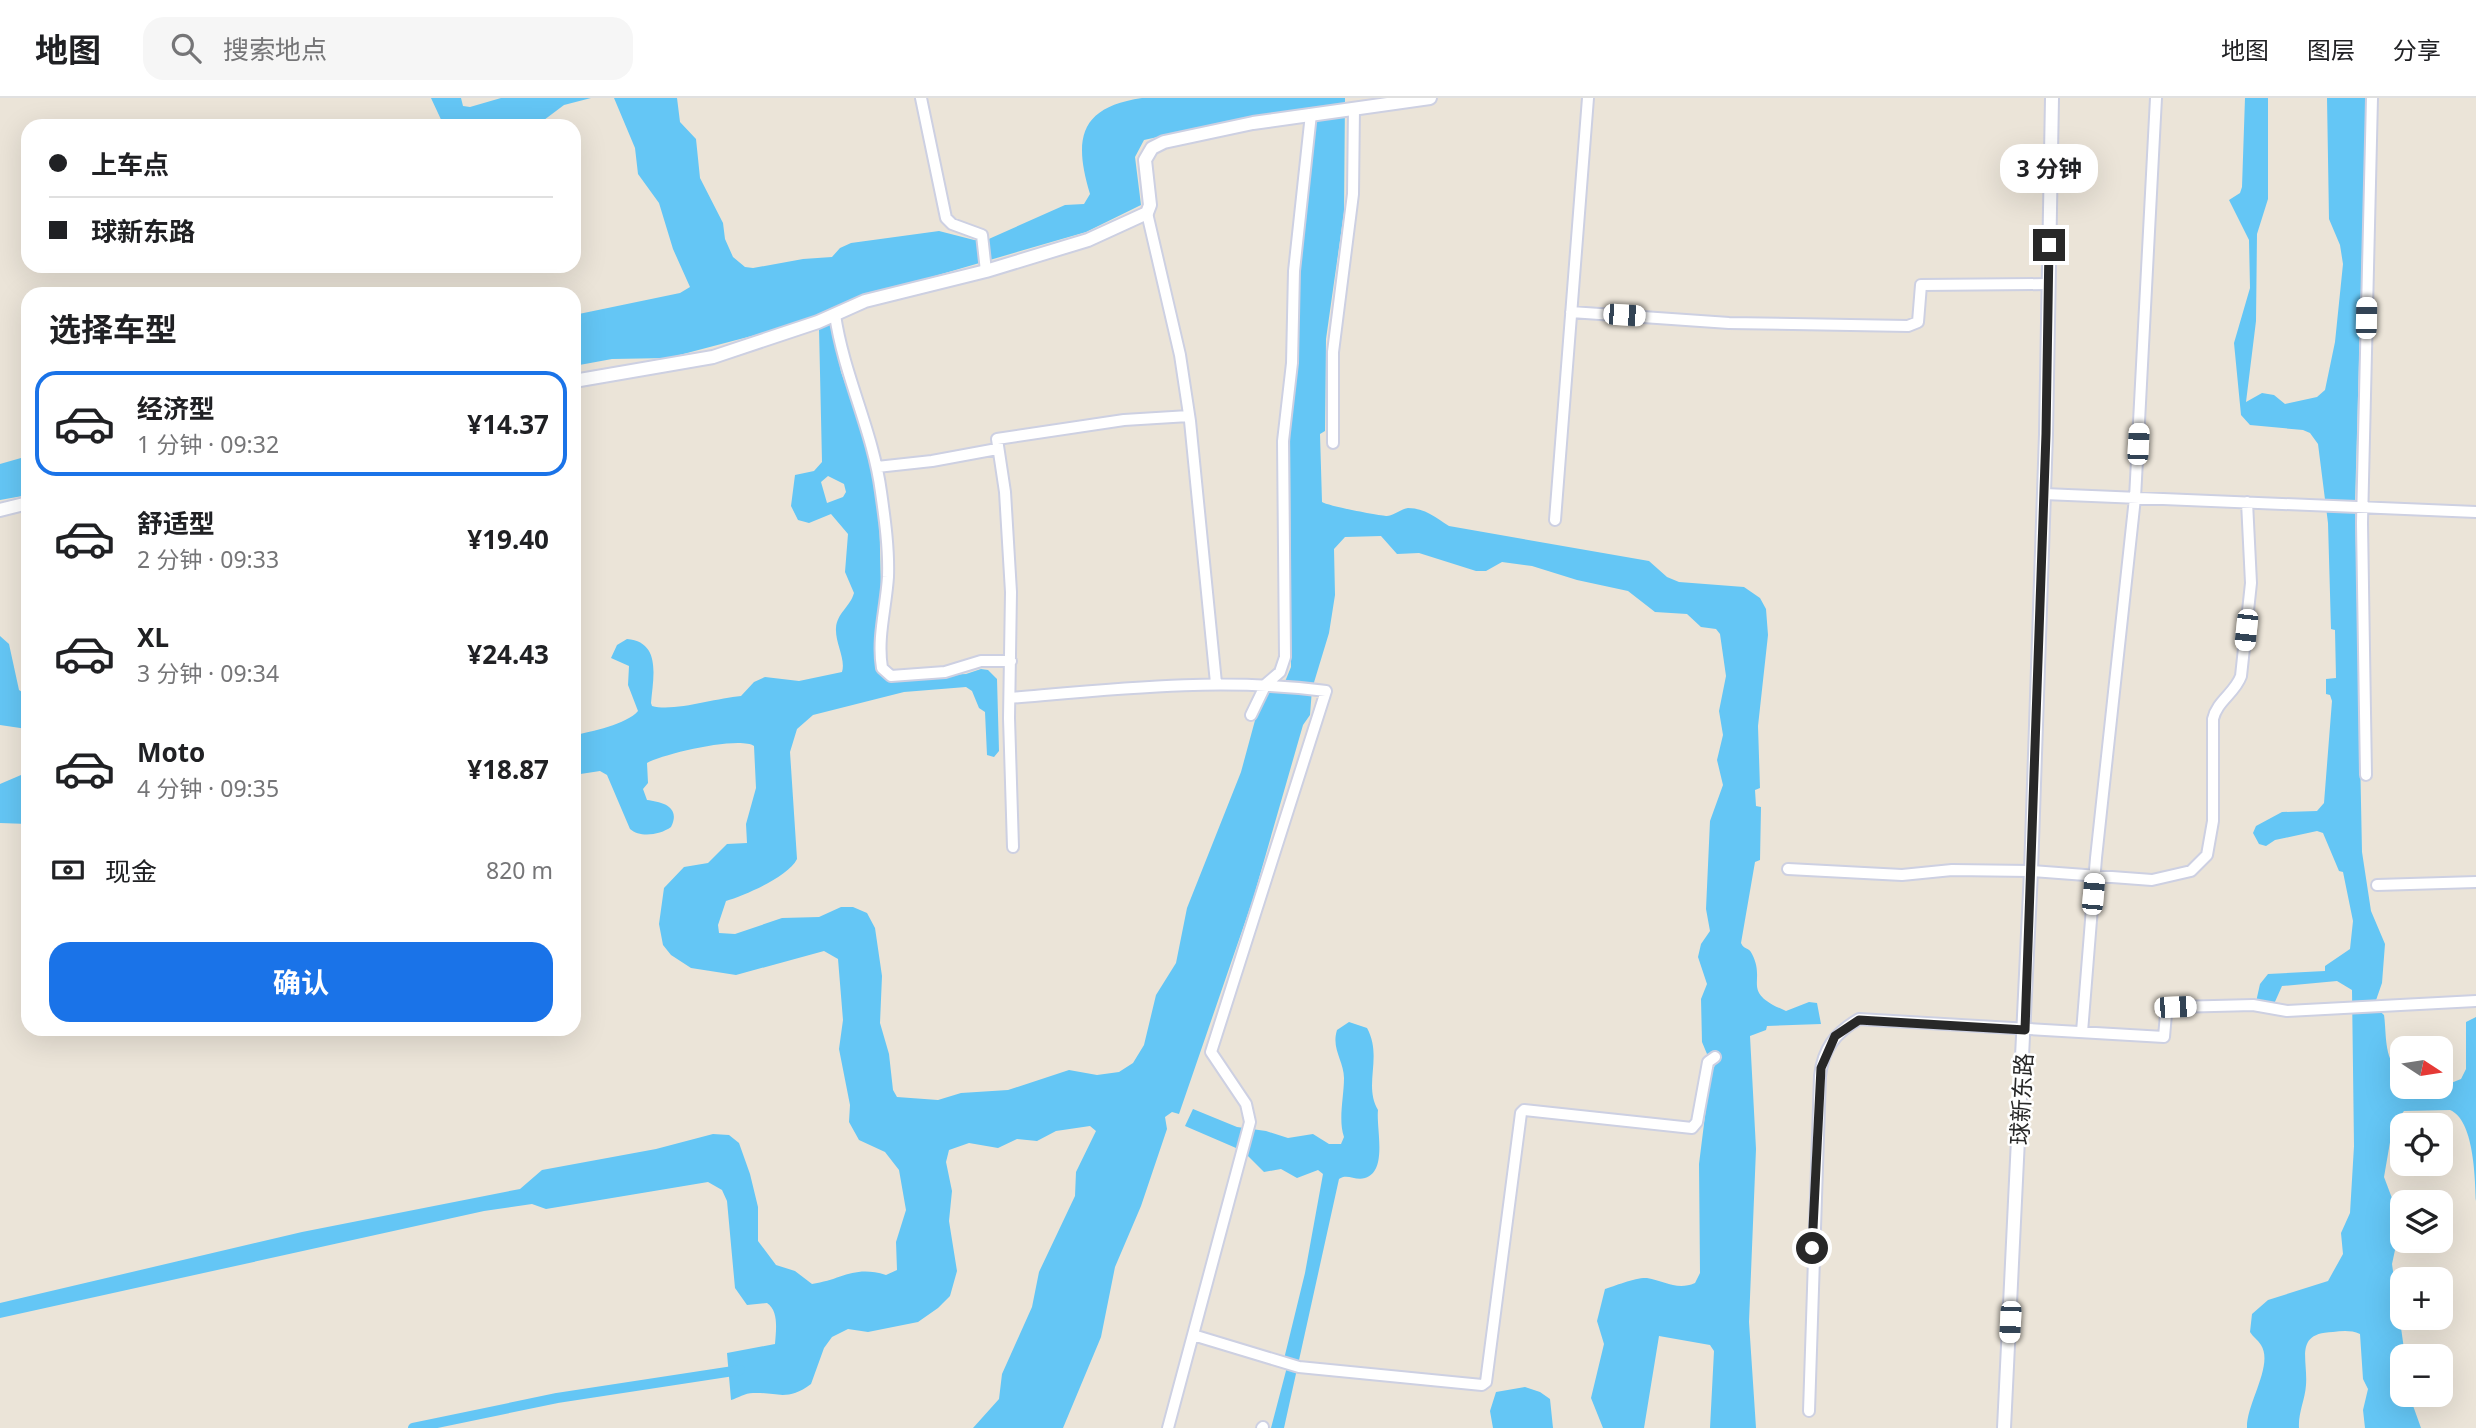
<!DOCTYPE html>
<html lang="zh">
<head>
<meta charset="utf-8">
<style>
	body { margin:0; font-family:"Noto Sans","Noto Sans SC",sans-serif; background:#f6f6f6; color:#202124; height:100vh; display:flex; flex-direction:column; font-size:26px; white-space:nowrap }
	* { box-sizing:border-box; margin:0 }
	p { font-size:23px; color:#757577 }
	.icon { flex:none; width:38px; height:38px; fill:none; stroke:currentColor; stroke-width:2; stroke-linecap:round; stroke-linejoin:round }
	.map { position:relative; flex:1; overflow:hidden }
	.side { position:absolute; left:21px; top:189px; width:560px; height:749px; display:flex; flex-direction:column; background:#fff; border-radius:21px; box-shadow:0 7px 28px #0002 }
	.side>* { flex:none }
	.guide { position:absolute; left:21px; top:21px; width:560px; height:154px; border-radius:21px; box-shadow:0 7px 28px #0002; display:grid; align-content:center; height:154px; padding:0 28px; background:#fff }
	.needle { width:46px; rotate:102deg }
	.controls { position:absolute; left:2390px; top:938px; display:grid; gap:14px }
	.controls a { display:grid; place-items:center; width:63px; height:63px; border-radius:14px; background:#fff; box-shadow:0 7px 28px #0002; font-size:35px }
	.end { position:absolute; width:32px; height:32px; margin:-16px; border:9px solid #282828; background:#fff; box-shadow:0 0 0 4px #fff }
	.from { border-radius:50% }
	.bubble { position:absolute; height:49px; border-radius:21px; background:#fff; box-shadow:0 7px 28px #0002; font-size:23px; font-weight:700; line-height:49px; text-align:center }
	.car { position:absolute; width:21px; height:42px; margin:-21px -10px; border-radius:9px; box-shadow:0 0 5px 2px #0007; background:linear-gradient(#fff 24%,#345 0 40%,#fff 0 76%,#345 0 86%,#fff 0) }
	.guide b { display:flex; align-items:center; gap:24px; height:66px; font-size:26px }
	.guide b+b { border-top:2px solid #e0e0e0 }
	.guide i { width:18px; height:18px; background:#202124 }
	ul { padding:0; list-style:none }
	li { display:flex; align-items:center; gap:21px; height:105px; margin:0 14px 10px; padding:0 14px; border:4px solid transparent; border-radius:21px }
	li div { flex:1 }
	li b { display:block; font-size:26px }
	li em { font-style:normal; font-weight:700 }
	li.on { border-color:#1a73e8 }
	li>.icon { width:63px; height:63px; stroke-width:1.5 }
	h2 { padding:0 28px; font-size:32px; line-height:84px }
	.pay { display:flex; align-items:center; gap:18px; height:77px; padding:0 28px; font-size:26px }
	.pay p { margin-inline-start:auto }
	.primary-button { display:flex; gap:14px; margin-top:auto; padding:14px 28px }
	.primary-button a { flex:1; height:80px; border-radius:21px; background:#1a73e8; color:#fff; font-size:28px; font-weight:700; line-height:80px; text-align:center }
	header { display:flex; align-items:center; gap:42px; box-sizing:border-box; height:98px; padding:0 35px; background:#fff; border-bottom:2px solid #e0e0e0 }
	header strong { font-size:33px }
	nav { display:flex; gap:38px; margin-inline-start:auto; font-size:24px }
	.search { width:490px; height:63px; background:#f6f6f6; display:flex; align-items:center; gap:18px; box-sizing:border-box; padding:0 24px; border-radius:21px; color:#757577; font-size:26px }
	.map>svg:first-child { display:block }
	.water { fill:#64c6f5; fill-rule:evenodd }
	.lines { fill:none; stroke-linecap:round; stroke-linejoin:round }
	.canal { stroke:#64c6f5; stroke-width:10 }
	.minor-casing { stroke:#cdd0e2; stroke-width:14 }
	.tertiary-casing { stroke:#cdd0e2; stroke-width:16 }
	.minor { stroke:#fff; stroke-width:10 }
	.tertiary { stroke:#fff; stroke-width:12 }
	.route { stroke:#282828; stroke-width:9 }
	.labels { text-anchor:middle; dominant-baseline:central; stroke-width:5; stroke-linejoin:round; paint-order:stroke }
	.street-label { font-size:23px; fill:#282828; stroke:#fff }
</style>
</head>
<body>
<header>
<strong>地图</strong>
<div class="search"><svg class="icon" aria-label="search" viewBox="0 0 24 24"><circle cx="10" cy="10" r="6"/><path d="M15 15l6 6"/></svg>搜索地点</div>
<nav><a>地图</a><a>图层</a><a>分享</a></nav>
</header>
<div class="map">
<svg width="2476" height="1330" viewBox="0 0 2476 1330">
	<rect width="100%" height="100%" fill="#ebe4d8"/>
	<!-- water -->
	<path class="water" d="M431,0H461L463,8L470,9L501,0H591L564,7L536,28H503L483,22L463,28H444Z
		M614,0H677L680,24L696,41L700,80L723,125L725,141L733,159L745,169L753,170L803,161L832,159L840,150L851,145L939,133L982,144L1065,107L1084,106L1090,96C1073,40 1080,9 1142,0H1345L1344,114L1326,241L1325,333L1320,336L1322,404C1328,408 1381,418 1387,418C1395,417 1401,411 1408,410C1425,410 1436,420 1449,428L1649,463L1667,479L1679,484L1744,489L1760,500L1766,511L1768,537L1758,628L1760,690L1755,692L1756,708L1761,709L1760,762L1755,764L1741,845C1744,852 1749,849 1752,856C1767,885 1739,893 1786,913L1809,904L1817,905L1821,926L1767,928L1766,932L1750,938L1756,1051L1749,1224L1756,1330H1710L1714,1253L1710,1247L1659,1238L1644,1330H1603L1591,1300L1604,1246L1597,1223L1605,1191C1614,1188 1637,1179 1647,1180C1665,1183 1677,1193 1695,1185L1700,1175L1699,1066L1710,978L1718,961L1713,955L1707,956L1702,944L1701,901L1707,886L1698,859L1701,846L1710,833L1706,811L1710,723L1723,687L1717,662L1723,637L1719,613L1726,578L1720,536L1716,531L1701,529L1687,516L1655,514L1628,493L1577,482L1532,468L1502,464L1486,473H1476L1419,455L1397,456L1381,438L1345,439L1334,451L1335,497L1329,535L1312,591L1310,617L1303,627L1253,801L1179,1016L1172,1014L1165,1019L1167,1031L1141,1108L1115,1169L1101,1239L1063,1330H973L999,1301L1002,1276L1032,1209L1039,1174L1075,1098L1076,1074L1096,1033L1090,1028L1056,1033L1037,1043L1017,1041L998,1050L969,1045L949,1052L946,1064L952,1093L949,1123L957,1173L950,1198L938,1210L918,1224L868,1234L848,1231L832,1239L824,1250L811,1286C787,1304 777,1294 753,1295C745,1295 738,1300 731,1302L727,1255L775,1246C776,1232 779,1213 767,1205L747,1207L735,1190L727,1103L722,1092L708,1084L546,1111L532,1106L484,1113L0,1220V1205L302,1134L520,1091L542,1072L656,1051L713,1036L729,1037L739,1045L750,1076L758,1109V1143L776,1167L795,1173L812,1186C842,1182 853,1167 886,1177L897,1172L896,1144L906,1112L899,1072L885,1054L859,1042L849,1024L850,1007L839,951L843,922L838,861L824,853L736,877L691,870L671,857L663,847L659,826L664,790L684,769L708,765L727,746L747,745L746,726L756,690L754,648C739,638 663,656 647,665L648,685L643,691L647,702C663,704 681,709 671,729C660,737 640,740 630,731L607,677L600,673L574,677V637C591,634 627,626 638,613L628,587L629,568L611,560L617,547L627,541C662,544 653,580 651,605L652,608C674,614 716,600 741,598L754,584L765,579L799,583L842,574C846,561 835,545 836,530C837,515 850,509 854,495L845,474L848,436L831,416L809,425L798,422L791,408L795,377L814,373L822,364L819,230L832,226L841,274L871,357L879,408L881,494L877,518V571L882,577L893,580L966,576L981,571L988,572L997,581L999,653L994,659L987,657L985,614L979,610L972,593L966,589L904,594L813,617L797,631L790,654L797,761C788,779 745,797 726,803L718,827L719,835L735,836L782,820L819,819L841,809H853L867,815L875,830L882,878L880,925L889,956L893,992L897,999L938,1002L961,995L1008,992L1069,972L1097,977L1119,974L1133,965L1144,947L1156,897L1176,865L1187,810L1241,674L1257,615L1272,590L1282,591L1291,569L1290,318L1297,264L1298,191L1317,13L1252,18L1144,42L1135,59L1141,107L1086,134L897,189L824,219L668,260L612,261L574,268V217L680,195L690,189L673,151L659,105L638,76L635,50ZM828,378L844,386L846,394L843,399L827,405L821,384Z
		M2245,0H2268V101L2257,136L2256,223L2246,304L2262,295L2274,297L2285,306L2317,299L2325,292L2335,244L2343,166L2340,147L2329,121L2327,0H2366L2367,101L2362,155L2355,405L2362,754L2371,813L2385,846L2382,885L2374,908L2384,917C2387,937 2383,964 2403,976V989H2441V984L2451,985L2461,981L2466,971V924L2476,919V1103C2475,1079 2474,1022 2450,1012L2404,1013L2393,1027L2384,1079L2401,1124L2392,1166L2405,1258L2398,1286L2403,1297L2411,1302L2421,1330H2365L2363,1312L2368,1291L2363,1281L2360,1236C2351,1232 2342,1233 2333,1234C2294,1235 2308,1261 2306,1287C2305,1302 2298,1315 2299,1330H2247C2246,1306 2274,1267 2261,1247C2258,1242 2253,1239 2250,1234L2252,1216L2268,1202L2328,1183L2343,1156L2341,1135L2350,1115L2354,1048L2352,892L2337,883L2282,888L2274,906L2256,904L2260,886L2268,876L2325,873V868L2350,851L2353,823L2343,774L2339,773L2323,735L2317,733L2275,742L2266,748L2259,746L2253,735L2256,728L2282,714L2317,713L2324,705L2332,603L2330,597L2326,596V581L2336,580L2335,532L2331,531L2328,425L2318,346L2310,335L2303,332L2250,327L2241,317L2234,245L2250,190L2249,142L2229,102L2240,95L2242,89Z
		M28,358V397L0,402V366Z
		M0,538L9,546L19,592L28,598L27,631L0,627Z
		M28,674V726L0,725V686Z
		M1349,924L1367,930C1383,959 1363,987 1378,1012C1376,1031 1388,1073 1365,1080C1355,1083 1347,1075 1339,1081L1284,1330H1271L1287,1269L1284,1261L1305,1175L1323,1076L1318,1072L1297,1080L1281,1071L1264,1074L1243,1053L1185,1028L1193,1011L1237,1029L1266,1033L1288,1040L1313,1036L1329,1046H1341L1344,1039C1338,1022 1344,999 1344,980C1344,963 1331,951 1337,932Z
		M1525,1289L1540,1294L1550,1301L1553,1330H1493L1490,1313L1496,1294Z"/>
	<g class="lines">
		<!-- canal -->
		<path class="canal" d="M413,1330L557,1300L740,1272"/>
		<!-- minor casing -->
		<g class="minor-casing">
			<path id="minor" d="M921,0L946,120L952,126L982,137L986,173
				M1147,115L1180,257L1190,323L1216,585
				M1571,214L1729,225L1908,228L1918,224L1921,187L2049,186
				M835,217C844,278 873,333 881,394C885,422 889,451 888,479C886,510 877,540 882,570L891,578L945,574L981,563H1011
				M1333,345V254L1353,96L1354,10
				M877,369L932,363L997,351
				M2044,396L2476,414
				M1555,422L1588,0
				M1010,600C1115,591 1221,579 1326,593L1211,954L1246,1006L1250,1024L1168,1330
				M1251,617L1266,586L1280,574L1285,559L1283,343L1292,265L1294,173L1311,16
				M2366,677L2362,425L2372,0
				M1013,749L1009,620L1011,494L1005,394L997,341L1124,322L1189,318
				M1788,771L1902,777L1952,772L2031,773L2152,782L2191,773L2207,757L2213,723V621C2217,603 2235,595 2241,578L2251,485L2247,404
				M2377,787L2476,784
				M2082,934L2096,760L2135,400L2156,0
				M1193,1237L1299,1269L1482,1287L1486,1284L1521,1015L1524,1012L1692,1030L1697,1024L1708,964L1715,959
				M1809,1313L1820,978C1823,951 1835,935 1859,921L2164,939L2166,916L2175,909L2253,907L2287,913L2476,903
				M1262,1330L1263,1329"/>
		</g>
		<!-- tertiary casing -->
		<g class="tertiary-casing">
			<path id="tertiary" d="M574,283L713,259L818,224L865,203L986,173L1088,142L1147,115L1150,107L1145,62L1152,50L1164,44L1253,25L1430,0
				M0,412L28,405
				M2004,1330L2031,773L2046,336L2052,0"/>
		</g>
		<!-- minor -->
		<use href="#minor" class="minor"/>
		<!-- tertiary -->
		<use href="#tertiary" class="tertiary"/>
	</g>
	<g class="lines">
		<!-- route -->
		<path class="route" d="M1812,1150L1821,970L1835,938L1859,922L2025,932L2046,336L2049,147"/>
	</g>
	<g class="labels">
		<!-- street labels -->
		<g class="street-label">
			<text transform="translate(2021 1001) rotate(-87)">球新东路</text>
		</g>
	</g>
</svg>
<div class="controls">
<a><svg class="needle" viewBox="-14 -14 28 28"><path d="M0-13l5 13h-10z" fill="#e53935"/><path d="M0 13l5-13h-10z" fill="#757577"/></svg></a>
<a><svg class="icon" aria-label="locate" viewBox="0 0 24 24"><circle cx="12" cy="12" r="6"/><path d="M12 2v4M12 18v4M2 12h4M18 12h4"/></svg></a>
<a><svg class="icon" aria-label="layers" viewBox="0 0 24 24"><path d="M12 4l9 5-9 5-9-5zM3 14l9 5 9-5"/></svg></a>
<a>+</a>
<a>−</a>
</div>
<i class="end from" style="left:1812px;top:1150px"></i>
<i class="end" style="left:2049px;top:147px"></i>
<div class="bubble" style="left:2000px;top:46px;width:98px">3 分钟</div>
<i class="car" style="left:1624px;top:217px;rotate:94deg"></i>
<i class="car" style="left:2366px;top:220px;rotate:1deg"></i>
<i class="car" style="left:2138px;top:346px;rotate:3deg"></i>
<i class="car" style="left:2246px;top:532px;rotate:186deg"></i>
<i class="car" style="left:2093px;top:796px;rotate:5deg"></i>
<i class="car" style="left:2175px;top:909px;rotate:88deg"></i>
<i class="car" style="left:2010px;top:1224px;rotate:183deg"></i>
<div class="guide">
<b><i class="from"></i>上车点</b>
<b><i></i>球新东路</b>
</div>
<section class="side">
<h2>选择车型</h2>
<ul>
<li class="on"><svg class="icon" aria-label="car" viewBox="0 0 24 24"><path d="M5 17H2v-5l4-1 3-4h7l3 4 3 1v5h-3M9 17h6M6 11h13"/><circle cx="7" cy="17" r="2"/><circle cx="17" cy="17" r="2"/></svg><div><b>经济型</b><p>1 分钟 · 09:32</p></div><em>¥14.37</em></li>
<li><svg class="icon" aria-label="car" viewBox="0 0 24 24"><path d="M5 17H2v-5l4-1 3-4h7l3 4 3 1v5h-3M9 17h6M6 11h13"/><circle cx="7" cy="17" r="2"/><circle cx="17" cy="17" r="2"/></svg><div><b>舒适型</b><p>2 分钟 · 09:33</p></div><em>¥19.40</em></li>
<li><svg class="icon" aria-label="car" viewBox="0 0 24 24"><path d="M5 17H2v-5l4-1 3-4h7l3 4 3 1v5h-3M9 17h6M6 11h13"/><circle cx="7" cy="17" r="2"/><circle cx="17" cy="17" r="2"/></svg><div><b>XL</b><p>3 分钟 · 09:34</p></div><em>¥24.43</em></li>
<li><svg class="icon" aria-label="car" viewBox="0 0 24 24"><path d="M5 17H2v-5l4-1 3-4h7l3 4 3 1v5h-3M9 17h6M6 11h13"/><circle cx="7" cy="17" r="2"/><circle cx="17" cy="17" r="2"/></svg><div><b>Moto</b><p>4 分钟 · 09:35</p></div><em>¥18.87</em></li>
</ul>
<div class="pay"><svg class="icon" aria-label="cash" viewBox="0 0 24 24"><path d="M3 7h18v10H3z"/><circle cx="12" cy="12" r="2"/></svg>现金<p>820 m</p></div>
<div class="primary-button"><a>确认</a></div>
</section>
</div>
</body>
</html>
